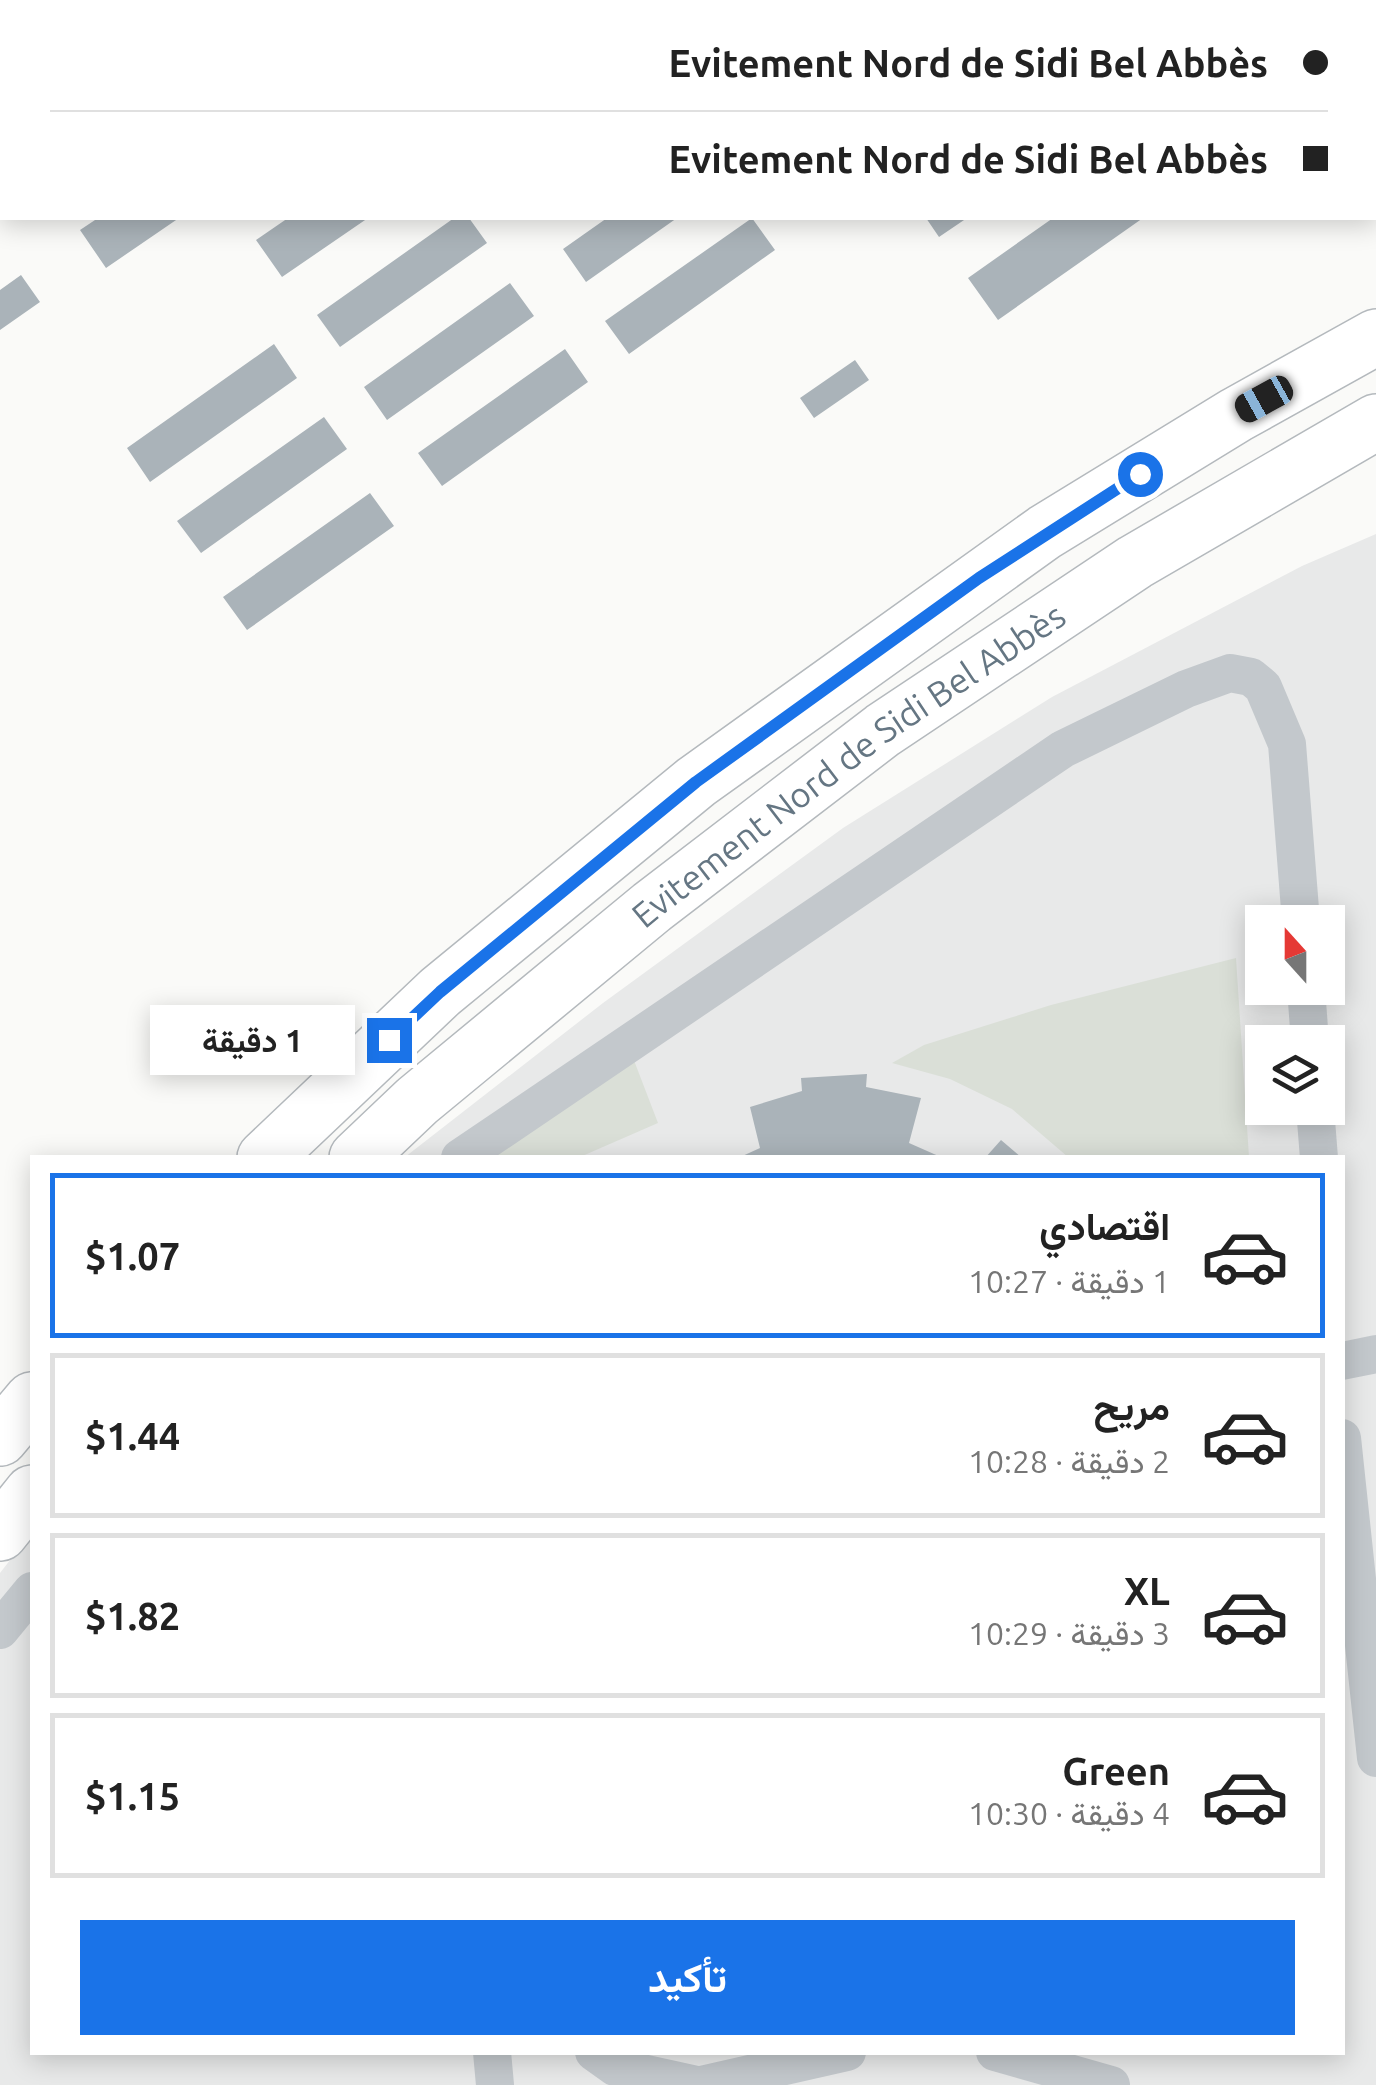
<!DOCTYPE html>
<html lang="ar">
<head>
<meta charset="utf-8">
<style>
	body { margin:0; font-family:Ubuntu,Vazirmatn,sans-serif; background:#f6f6f6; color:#222; direction:rtl; height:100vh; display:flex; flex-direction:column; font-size:38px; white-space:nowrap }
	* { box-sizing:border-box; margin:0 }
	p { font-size:32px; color:#767676 }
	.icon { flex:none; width:55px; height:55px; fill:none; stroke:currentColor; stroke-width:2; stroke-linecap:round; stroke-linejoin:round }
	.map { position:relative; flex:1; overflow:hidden; direction:ltr }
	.sheet { position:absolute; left:30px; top:1155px; width:1315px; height:900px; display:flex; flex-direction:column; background:#fff; border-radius:0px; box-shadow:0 5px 25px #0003; direction:rtl }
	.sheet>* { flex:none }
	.top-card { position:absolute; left:0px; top:0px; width:1378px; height:220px; box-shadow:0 5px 25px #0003; direction:rtl; display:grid; align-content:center; height:220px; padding:0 50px; background:#fff }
	.needle { width:65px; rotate:339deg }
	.buttons { position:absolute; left:1245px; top:905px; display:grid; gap:20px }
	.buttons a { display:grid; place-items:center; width:100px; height:100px; border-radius:0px; background:#fff; box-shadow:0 5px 25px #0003; font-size:50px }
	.end { position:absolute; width:45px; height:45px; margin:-22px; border:12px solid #1a73e8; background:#fff; box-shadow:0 0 0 5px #fff }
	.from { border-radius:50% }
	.bubble { position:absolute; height:70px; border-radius:0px; background:#fff; box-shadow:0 5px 25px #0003; font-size:32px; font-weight:700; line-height:70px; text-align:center; direction:rtl }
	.car { position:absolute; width:30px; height:60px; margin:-30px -15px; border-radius:12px; box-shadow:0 0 8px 2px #0007; background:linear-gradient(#222 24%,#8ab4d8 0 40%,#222 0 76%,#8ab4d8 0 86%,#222 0) }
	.top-card b { display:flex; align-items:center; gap:35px; height:95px; font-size:38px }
	.top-card b+b { border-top:2px solid #e0e0e0 }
	.top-card i { width:25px; height:25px; background:#222 }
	ul { padding:18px 0 0; list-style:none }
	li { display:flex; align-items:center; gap:30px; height:165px; margin:0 20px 15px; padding:0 30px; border:5px solid #e0e0e0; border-radius:0px }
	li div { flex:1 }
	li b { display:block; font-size:38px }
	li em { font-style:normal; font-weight:700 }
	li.selected { border-color:#1a73e8 }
	li>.icon { width:90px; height:90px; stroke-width:1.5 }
	.cta { display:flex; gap:20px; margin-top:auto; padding:20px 50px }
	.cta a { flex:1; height:115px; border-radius:0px; background:#1a73e8; color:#fff; font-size:40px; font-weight:700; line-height:115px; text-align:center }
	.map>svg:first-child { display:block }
	.built { fill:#e8e9e9; fill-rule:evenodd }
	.green { fill:#dadfd7 }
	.building { fill:#aab3b9 }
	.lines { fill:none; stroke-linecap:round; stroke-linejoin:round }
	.highway-casing { stroke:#b4b9bd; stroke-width:58 }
	.minor { stroke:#c3c8cc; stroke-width:38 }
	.highway { stroke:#fff; stroke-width:55 }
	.route { stroke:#1a73e8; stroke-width:12 }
	.labels { text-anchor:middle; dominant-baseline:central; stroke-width:10; stroke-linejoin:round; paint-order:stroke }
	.street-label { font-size:35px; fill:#657683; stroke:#fff }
</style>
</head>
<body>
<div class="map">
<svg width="1376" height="2085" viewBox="0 0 1376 2085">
	<rect width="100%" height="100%" fill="#fafaf8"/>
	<!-- built -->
	<path class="built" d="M1376,534V2085H0V1573L32,1532V2052H1342V1158L405,1157L603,1003L843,828L1052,697L1302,566ZM1262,922H1328V988H1262ZM1262,1042H1328V1108H1262Z"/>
	<!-- green -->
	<path class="green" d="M1236,958L1249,1157H1068L1012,1109L950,1079L892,1063L924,1045L1051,1005Z
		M630,1050L658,1123L580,1157L490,1158Z"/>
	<!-- building -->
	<path class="building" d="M98,218H179L106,268L80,230Z
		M288,218H368L282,277L256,240Z
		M454,218H469L487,243L340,347L317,315Z
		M607,218H677L586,282L563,249Z
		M752,218L775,250L629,354L605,321Z
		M926,218H967L939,237Z
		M1053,218H1143L998,320L968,278Z
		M21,275L40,302L0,330V290Z
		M510,283L534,316L387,420L364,387Z
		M274,344L297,378L150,482L127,448Z
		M565,349L588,382L442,486L418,453Z
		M855,360L869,380L814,418L800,398Z
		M324,417L347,449L201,553L177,521Z
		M370,493L394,526L247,630L223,597Z
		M867,1074L866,1087L921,1098L909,1143L943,1158H738L760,1148L750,1107L802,1091L801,1078Z
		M1001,1140L1022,1158H985Z"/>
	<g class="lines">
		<!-- highway casing -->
		<g class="highway-casing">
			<g id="highway">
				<path d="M265,1158L440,992L696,782L1045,532L1236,415L1376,337"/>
				<path id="s1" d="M357,1158L417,1101L652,907L883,730L1135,562L1376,422"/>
				<path d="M0,1438L32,1400"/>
				<path d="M0,1533L32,1493"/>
			</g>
		</g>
		<!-- minor -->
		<path class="minor" d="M1306,988L1310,1042
			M1315,1108L1319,1158
			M460,1158L1063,749L1186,689L1230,673L1251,677L1263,687L1287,744L1301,922
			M1342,1361L1376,1354
			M1342,1438L1376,1758
			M0,1630L32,1591
			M492,2052L495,2085
			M594,2052L615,2067L697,2085
			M995,2052L1111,2085
			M701,2085L847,2052"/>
		<!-- highway -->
		<use href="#highway" class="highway"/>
	</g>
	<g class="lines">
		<!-- route -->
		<path class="route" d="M389,1040L440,992L696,782L979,578L1140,474"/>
	</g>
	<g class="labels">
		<!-- street labels -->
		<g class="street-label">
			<text stroke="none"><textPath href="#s1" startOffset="630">Evitement Nord de Sidi Bel Abbès</textPath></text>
		</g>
	</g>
</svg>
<div class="buttons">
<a><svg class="needle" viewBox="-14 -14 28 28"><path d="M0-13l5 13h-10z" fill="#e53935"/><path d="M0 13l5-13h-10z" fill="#767676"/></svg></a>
<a><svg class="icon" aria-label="layers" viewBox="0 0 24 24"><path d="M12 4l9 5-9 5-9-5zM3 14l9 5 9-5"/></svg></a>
</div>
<i class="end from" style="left:1140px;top:474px"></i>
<i class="end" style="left:389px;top:1040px"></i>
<div class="bubble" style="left:150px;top:1005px;width:205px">1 دقيقة</div>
<i class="car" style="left:1264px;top:399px;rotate:241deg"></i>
<div class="top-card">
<b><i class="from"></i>Evitement Nord de Sidi Bel Abbès</b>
<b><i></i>Evitement Nord de Sidi Bel Abbès</b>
</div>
<section class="sheet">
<ul>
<li class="selected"><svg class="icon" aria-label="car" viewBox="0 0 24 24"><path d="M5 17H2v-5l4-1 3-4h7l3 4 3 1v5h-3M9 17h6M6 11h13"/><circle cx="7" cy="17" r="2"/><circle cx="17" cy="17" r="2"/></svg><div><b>اقتصادي</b><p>1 دقيقة · 10:27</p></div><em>$1.07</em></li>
<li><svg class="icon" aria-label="car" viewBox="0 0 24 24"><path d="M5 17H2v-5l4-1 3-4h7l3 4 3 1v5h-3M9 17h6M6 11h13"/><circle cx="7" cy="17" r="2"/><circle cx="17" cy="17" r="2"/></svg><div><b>مريح</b><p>2 دقيقة · 10:28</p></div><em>$1.44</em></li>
<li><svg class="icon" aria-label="car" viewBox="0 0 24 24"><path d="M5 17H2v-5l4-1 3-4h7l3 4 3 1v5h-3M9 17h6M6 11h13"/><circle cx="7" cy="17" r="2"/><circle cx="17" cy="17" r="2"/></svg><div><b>XL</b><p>3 دقيقة · 10:29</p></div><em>$1.82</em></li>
<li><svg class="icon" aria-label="car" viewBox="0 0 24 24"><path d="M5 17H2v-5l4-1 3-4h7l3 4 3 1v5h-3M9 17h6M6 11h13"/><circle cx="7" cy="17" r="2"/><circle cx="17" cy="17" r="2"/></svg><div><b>Green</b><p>4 دقيقة · 10:30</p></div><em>$1.15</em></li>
</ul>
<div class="cta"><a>تأكيد</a></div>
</section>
</div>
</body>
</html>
